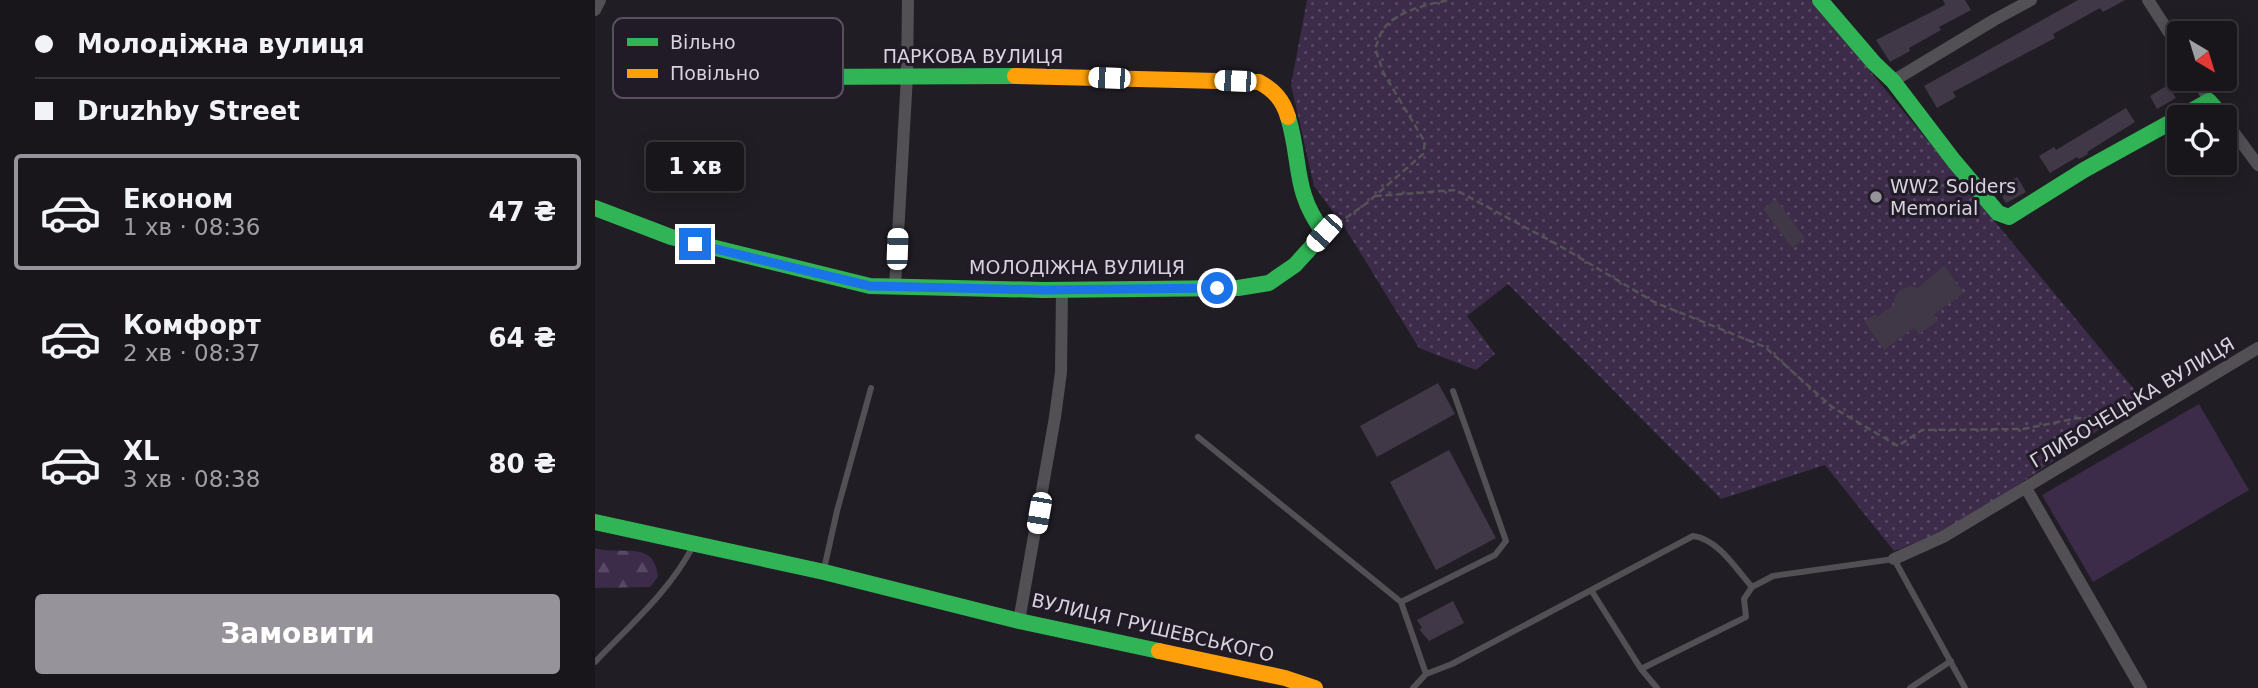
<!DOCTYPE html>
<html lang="uk">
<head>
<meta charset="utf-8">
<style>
	body { margin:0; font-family:"DejaVu Sans",sans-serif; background:#221f24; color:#f1f3f6; height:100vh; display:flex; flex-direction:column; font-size:26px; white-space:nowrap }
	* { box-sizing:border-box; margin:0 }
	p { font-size:23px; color:#9f9fa3 }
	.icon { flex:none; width:38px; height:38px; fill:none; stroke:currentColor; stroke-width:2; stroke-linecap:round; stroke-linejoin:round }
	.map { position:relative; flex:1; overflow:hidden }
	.panel { display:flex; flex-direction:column; background:#19161b; width:595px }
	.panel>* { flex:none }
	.banner { display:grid; align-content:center; height:154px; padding:0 35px; background:#19161b }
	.needle { width:46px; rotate:142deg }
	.controls { position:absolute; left:1572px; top:21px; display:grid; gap:14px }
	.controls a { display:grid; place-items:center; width:70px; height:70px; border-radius:7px; background:#19161b; box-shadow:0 4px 18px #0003,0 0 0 2px #37353a; font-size:35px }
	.end { position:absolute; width:32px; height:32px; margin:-16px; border:9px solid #1a73e8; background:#fff; box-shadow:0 0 0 4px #fff }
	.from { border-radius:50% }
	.bubble { position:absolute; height:49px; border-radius:7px; background:#19161b; box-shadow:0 4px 18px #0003,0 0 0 2px #37353a; font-size:23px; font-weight:700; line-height:49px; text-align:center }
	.car { position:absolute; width:21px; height:42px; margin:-21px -10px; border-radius:9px; box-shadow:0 0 5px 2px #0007; background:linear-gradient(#fff 24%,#345 0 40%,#fff 0 76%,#345 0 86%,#fff 0) }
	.banner b { display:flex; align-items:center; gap:24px; height:66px; font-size:26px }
	.banner b+b { border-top:2px solid #37353a }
	.banner i { width:18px; height:18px; background:#f1f3f6 }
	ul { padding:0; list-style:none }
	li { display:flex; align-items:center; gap:21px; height:116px; margin:0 14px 10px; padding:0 21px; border:4px solid transparent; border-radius:7px }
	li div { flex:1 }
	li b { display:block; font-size:26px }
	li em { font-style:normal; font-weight:700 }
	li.current { border-color:#97939b }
	li>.icon { width:63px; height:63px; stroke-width:1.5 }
	.primary-button { display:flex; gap:14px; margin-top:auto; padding:14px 35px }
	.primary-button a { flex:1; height:80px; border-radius:7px; background:#97939b; color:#fff; font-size:28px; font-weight:700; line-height:80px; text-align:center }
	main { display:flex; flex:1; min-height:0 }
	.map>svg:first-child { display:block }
	.forest { fill:url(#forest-firs) }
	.park { fill:url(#park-dots) }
	.pitch { fill:#3c2b49 }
	.building { fill:#413847 }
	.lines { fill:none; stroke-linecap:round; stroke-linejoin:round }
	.path { stroke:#555356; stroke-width:2.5; stroke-dasharray:7 3.5; stroke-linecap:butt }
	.lane { stroke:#525054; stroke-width:6 }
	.street { stroke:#525054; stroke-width:12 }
	.fast { stroke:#30b455; stroke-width:16 }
	.slow { stroke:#ff9f0a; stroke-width:16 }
	.route { stroke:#1a73e8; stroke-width:9 }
	.poi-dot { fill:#97939b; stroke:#211a27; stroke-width:2.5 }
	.labels { text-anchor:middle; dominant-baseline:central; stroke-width:6; stroke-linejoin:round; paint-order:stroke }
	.street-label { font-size:19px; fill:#d7d2db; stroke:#211a27 }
	.poi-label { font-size:19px; fill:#d7d2db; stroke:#211a27; text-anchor:start }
	.key { fill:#211a27; stroke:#58515d; stroke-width:2 }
	.key-label { font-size:19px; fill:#d7d2db }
</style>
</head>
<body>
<main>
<section class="panel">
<div class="banner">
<b><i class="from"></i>Молодіжна вулиця</b>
<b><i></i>Druzhby Street</b>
</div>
<ul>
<li class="current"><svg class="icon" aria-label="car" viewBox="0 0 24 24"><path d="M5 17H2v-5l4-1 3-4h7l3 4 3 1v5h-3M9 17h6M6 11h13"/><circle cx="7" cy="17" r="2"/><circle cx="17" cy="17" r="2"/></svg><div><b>Економ</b><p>1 хв · 08:36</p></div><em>47 ₴</em></li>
<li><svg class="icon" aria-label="car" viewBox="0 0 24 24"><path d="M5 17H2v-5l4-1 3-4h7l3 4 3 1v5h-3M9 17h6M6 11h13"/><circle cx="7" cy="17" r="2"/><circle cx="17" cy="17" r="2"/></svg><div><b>Комфорт</b><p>2 хв · 08:37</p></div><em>64 ₴</em></li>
<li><svg class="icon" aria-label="car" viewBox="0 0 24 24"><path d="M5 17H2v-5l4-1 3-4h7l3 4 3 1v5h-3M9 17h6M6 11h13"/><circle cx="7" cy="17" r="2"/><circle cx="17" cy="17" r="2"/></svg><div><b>XL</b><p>3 хв · 08:38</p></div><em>80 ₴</em></li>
</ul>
<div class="primary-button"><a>Замовити</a></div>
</section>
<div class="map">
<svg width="1663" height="688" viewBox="0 0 1663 688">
	<defs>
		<pattern id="forest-firs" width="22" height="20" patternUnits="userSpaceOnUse" patternTransform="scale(1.75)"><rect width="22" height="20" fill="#3c2b49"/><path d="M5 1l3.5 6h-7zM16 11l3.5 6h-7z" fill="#574963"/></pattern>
		<pattern id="park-dots" width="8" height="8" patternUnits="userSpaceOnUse" patternTransform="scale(1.75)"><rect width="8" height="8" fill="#3c2b49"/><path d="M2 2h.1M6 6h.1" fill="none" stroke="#574963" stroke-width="1.8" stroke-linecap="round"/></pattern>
	</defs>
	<rect width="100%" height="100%" fill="#211d24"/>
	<!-- forest -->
	<path class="forest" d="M0,548C27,556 60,539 63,577L55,587L0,588Z"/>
	<!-- park -->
	<path class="park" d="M712,0H1216L1548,400L1361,527L1299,551L1230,465L1126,499L913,284L872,316L900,354L881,370L824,348L750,228L719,186L696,85Z"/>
	<!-- pitch -->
	<path class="pitch" d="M1604,404L1654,490L1498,582L1447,495Z"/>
	<!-- building -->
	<path class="building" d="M1348,0H1370L1376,10L1344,27L1346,30L1314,48L1315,51L1295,62L1281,40L1350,5Z
		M1483,0H1530L1508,12L1505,8L1458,34L1460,38L1358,92L1361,97L1342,108L1329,86Z
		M1573,85L1581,98L1562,109L1555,96Z
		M1531,108L1540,122L1492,152L1493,154L1484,159L1482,157L1455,173L1444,156L1459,147L1461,150Z
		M1422,177L1431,192L1411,203L1402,188Z
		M1181,199L1210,238L1197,248L1168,209Z
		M1349,266L1369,293L1338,315L1343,321L1324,334L1319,328L1289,350L1269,321L1280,314L1282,317L1299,305L1300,296L1306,289L1314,286L1323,288Z
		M843,383L860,414L782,457L765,426Z
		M854,450L901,538L841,570L795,482Z
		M858,601L869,623L834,641L824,629L827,628L822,620Z"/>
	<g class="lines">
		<!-- path -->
		<path class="path" d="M780,196L861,190L965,246L1059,302L1170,347L1237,407L1303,446L1327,430L1428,429L1483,418L1520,420
			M742,224L772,203L828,154L830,142L789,74L780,48C783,42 785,33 789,28C804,10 834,4 855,0"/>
		<!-- lane -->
		<path class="lane" d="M603,437L806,602
			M229,569L242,511L276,388
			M996,590L1046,669L1062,688
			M0,662C34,626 75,591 98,546
			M1046,669L1151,617L1149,599L1157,587L1178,576L1299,559L1370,688
			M831,674L806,602L900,555L911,541L858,391
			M818,688L831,674L857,664L1098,536C1123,539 1141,569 1157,587
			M1315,688L1356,661"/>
		<!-- street -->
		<path class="street" d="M1553,0L1584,48
			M0,10L5,0
			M1603,79L1614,101
			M1298,81L1399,20L1436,0
			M1629,119L1663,165
			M300,287L312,76L313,0
			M1431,488L1546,688
			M1299,559L1348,537L1663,348
			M424,621L460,417L466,372L467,290"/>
		<!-- fast -->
		<path class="fast" d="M1225,0L1279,63L1298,81L1359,161L1403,213L1414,217L1489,170L1614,101L1628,117
			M208,77L420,76
			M0,208L76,237L275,286L449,290L643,288L674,283L700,265L729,233C697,190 707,163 693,117
			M0,522L229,572L424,621L564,651"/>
		<!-- slow -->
		<path class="slow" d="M420,76L664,82C679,90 688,100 693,117
			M564,651L690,678L720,688"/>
	</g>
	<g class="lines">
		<!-- route -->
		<path class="route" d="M100,244L275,286L449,290L622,288"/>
	</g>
	<!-- markers -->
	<circle class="poi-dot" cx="1281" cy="197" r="7"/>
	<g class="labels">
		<!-- street labels -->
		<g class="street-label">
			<text x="378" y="56">ПАРКОВА ВУЛИЦЯ</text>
			<text x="482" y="267">МОЛОДІЖНА ВУЛИЦЯ</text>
			<text transform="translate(1537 402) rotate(-31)">ГЛИБОЧЕЦЬКА ВУЛИЦЯ</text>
			<text transform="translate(558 627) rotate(13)">ВУЛИЦЯ ГРУШЕВСЬКОГО</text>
		</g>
		<!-- poi labels -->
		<g class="poi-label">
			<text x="1295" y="186">WW2 Solders<tspan x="1295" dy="22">Memorial</tspan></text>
		</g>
	</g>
	<!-- legend -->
	<rect x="18" y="18" width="230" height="80" rx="10" class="key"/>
	<rect x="32" y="38" width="31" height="8" fill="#30b455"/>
	<rect x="32" y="69" width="31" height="9" fill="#ff9f0a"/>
	<g class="key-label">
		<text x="75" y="49">Вільно</text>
		<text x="75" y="80">Повільно</text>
	</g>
</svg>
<div class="controls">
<a><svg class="needle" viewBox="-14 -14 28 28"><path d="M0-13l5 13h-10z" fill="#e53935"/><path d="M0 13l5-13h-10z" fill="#9f9fa3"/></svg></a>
<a><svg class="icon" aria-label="locate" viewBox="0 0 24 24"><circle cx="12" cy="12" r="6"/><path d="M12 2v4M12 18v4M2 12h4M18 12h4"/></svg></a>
</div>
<i class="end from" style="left:622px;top:288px"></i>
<i class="end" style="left:100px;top:244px"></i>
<div class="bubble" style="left:51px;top:142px;width:98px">1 хв</div>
<i class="car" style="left:514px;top:78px;rotate:272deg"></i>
<i class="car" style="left:640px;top:81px;rotate:272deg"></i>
<i class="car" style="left:729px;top:233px;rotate:222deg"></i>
<i class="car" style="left:302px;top:249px;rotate:2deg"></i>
<i class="car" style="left:444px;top:513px;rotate:190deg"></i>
</div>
</main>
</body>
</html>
